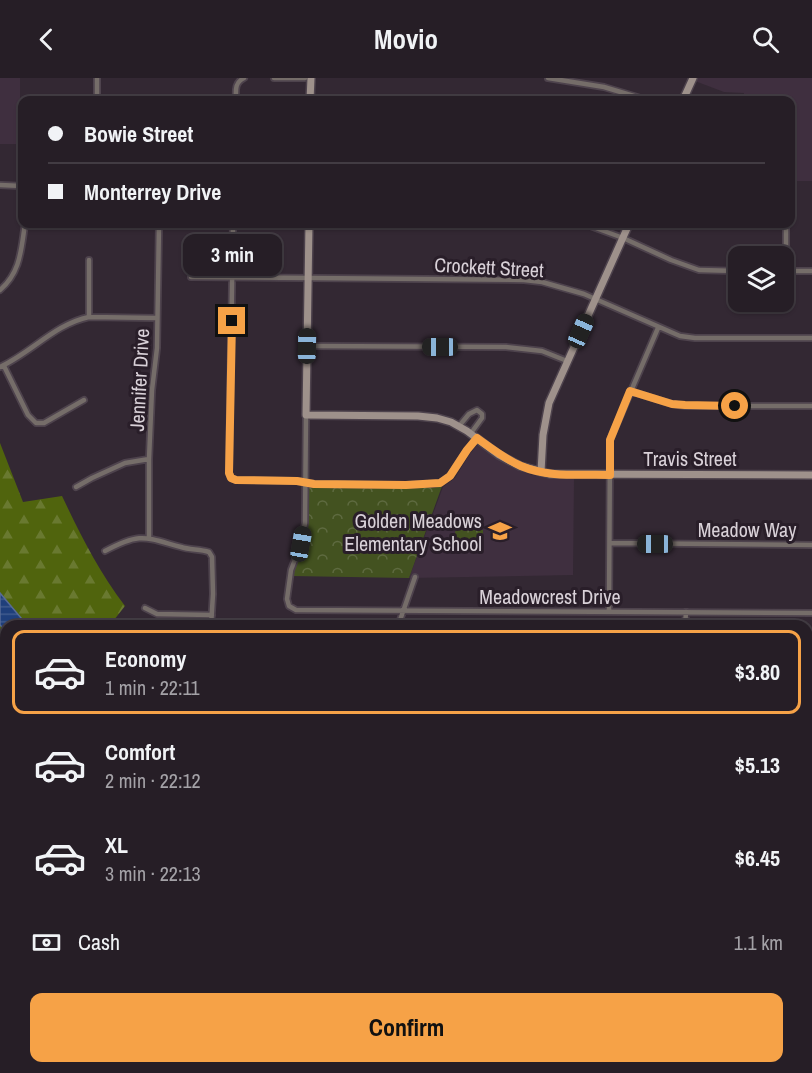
<!DOCTYPE html>
<html lang="en">
<head>
<meta charset="utf-8">
<style>
	body { margin:0; font-family:"Archivo Narrow",sans-serif; background:#322b32; color:#f1f3f6; height:100vh; display:flex; flex-direction:column; font-size:22px; white-space:nowrap }
	* { box-sizing:border-box; margin:0 }
	p { font-size:20px; color:#a4a2a7 }
	.icon { flex:none; width:33px; height:33px; fill:none; stroke:currentColor; stroke-width:2; stroke-linecap:round; stroke-linejoin:round }
	.map { position:relative; flex:1; overflow:hidden }
	.details { position:absolute; left:0px; top:542px; width:813px; height:454px; display:flex; flex-direction:column; background:#261e26; border-radius:18px 18px 0 0; box-shadow:0 2px 4px #0004,0 0 0 2px #423c43 }
	.details>* { flex:none }
	.hud { position:absolute; left:18px; top:18px; width:777px; height:132px; border-radius:12px; box-shadow:0 2px 4px #0004,0 0 0 2px #423c43; display:grid; align-content:center; height:132px; padding:0 30px; background:#261e26 }
	.tools { position:absolute; left:728px; top:168px; display:grid; gap:12px }
	.tools a { display:grid; place-items:center; width:66px; height:66px; border-radius:12px; background:#261e26; box-shadow:0 2px 4px #0004,0 0 0 2px #423c43; font-size:30px }
	.end { position:absolute; width:27px; height:27px; margin:-14px; border:8px solid #f6a247; background:#111; box-shadow:0 0 0 3px #111 }
	.from { border-radius:50% }
	.bubble { position:absolute; height:42px; border-radius:12px; background:#261e26; box-shadow:0 2px 4px #0004,0 0 0 2px #423c43; font-size:20px; font-weight:700; line-height:42px; text-align:center }
	.car { position:absolute; width:18px; height:36px; margin:-18px -9px; border-radius:8px; box-shadow:0 0 4px 2px #0007; background:linear-gradient(#222 24%,#8ab4d8 0 40%,#222 0 76%,#8ab4d8 0 86%,#222 0) }
	.hud b { display:flex; align-items:center; gap:21px; height:57px; font-size:22px }
	.hud b+b { border-top:2px solid #423c43 }
	.hud i { width:15px; height:15px; background:#f1f3f6 }
	ul { padding:10px 0 0; list-style:none }
	li { display:flex; align-items:center; gap:18px; height:84px; margin:0 12px 9px; padding:0 18px; border:3px solid transparent; border-radius:12px }
	li div { flex:1 }
	li b { display:block; font-size:22px }
	li em { font-style:normal; font-weight:700 }
	li.active { border-color:#f6a247 }
	li>.icon { width:54px; height:54px; stroke-width:1.5 }
	.pay { display:flex; align-items:center; gap:15px; height:66px; padding:0 30px; font-size:22px }
	.pay p { margin-inline-start:auto }
	.primary-button { display:flex; gap:12px; margin-top:auto; padding:12px 30px }
	.primary-button a { flex:1; height:69px; border-radius:12px; background:#f6a247; color:#111; font-size:24px; font-weight:700; line-height:69px; text-align:center }
	header { display:flex; justify-content:space-between; align-items:center; height:78px; padding:0 30px; background:#261e26; font-size:27px; font-weight:700 }
	.map>svg:first-child { display:block }
	.built { fill:#3f2f3f }
	.forest { fill:url(#forest-firs) }
	.park { fill:url(#park-crowns) }
	.water { fill:url(#water-rules); stroke:#576b97; stroke-width:1.5 }
	.lines { fill:none; stroke-linecap:round; stroke-linejoin:round }
	.street-casing { stroke:#4e434d; stroke-width:8 }
	.secondary-casing { stroke:#4e434d; stroke-width:10 }
	.street { stroke:#756d69; stroke-width:4.5 }
	.secondary { stroke:#9e918b; stroke-width:7 }
	.route { stroke:#f6a247; stroke-width:8 }
	.labels { text-anchor:middle; dominant-baseline:central; stroke-width:6; stroke-linejoin:round; paint-order:stroke }
	.street-label { font-size:20px; fill:#d9d1d8; stroke:#291e29 }
	.poi-label { font-size:20px; fill:#d9d1d8; stroke:#291e29; text-anchor:end }
</style>
</head>
<body>
<header><svg class="icon" aria-label="back" viewBox="0 0 24 24"><path d="M15 5l-7 7 7 7"/></svg>Movio<svg class="icon" aria-label="search" viewBox="0 0 24 24"><circle cx="10" cy="10" r="6"/><path d="M15 15l6 6"/></svg></header>
<div class="map">
<svg width="812" height="995" viewBox="0 0 812 995">
	<defs>
		<pattern id="forest-firs" width="22" height="20" patternUnits="userSpaceOnUse" patternTransform="scale(1.5)"><rect width="22" height="20" fill="#50640d"/><path d="M5 1l3.5 6h-7zM16 11l3.5 6h-7z" fill="#697930"/></pattern>
		<pattern id="park-crowns" width="20" height="18" patternUnits="userSpaceOnUse" patternTransform="scale(1.5)"><rect width="20" height="18" fill="#435220"/><path d="M2 6a3 3 0 1 1 6 0M12 15a3 3 0 1 1 6 0" fill="none" stroke="#5e6a40"/></pattern>
		<pattern id="water-rules" width="6" height="5" patternUnits="userSpaceOnUse" patternTransform="scale(1.5)"><rect width="6" height="5" fill="#1f3f7b"/><path d="M0 2.5h6" fill="none" stroke="#3f5a8d"/></pattern>
	</defs>
	<rect width="100%" height="100%" fill="#332833"/>
	<!-- built -->
	<path class="built" d="M0,0H20V66H0Z
		M687,0H812V103H791L790,22H744V15L724,14Z
		M477,367L513,390L532,397L574,401L573,497L409,500L443,409L455,400L469,377Z
		M0,721L6,725V855H0Z"/>
	<!-- forest -->
	<path class="forest" d="M0,365L23,424L62,418C81,458 98,492 125,528L110,547L6,548V695H0Z"/>
	<!-- park -->
	<path class="park" d="M442,408L409,500L292,498L306,460L308,411L309,410H434Z
		M456,452H483V467L456,469L455,454Z"/>
	<!-- water -->
	<path class="water" d="M0,515L27,547L6,548V553L0,547Z"/>
	<g class="lines">
		<!-- street casing -->
		<g class="street-casing">
			<path id="street" d="M274,0H305
				M548,0L604,9L647,22
				M97,22V0
				M236,22C236,13 234,5 244,0
				M0,107L22,108
				M233,146L229,395L231,400L236,402L297,403L314,406L406,407L440,405L450,398L467,372L477,360
				M585,146L623,160L671,182L699,192L738,193
				M785,146H786V193
				M785,193H812
				M191,199L524,202L542,204L584,216L680,258L695,260H812
				M0,212C21,194 21,171 25,146
				M89,239V182
				M307,268L506,269L542,273L567,283
				M4,288L28,337L36,345H44L84,322
				M0,289C31,275 55,246 89,239L157,240
				M630,313L672,326L685,328H812
				M306,337L305,445L301,466L291,492L287,521L289,528L296,532L812,535
				M459,348L469,336L477,332L482,336V340L471,355
				M76,409L92,400L125,385L149,381
				M149,459V381L152,312L157,270L159,146
				M610,465L812,467
				M105,473C141,454 144,459 181,469C190,472 200,471 209,474L212,479L213,516L211,548
				M145,530L157,536L212,537
				M609,533L610,362L658,250
				M398,548L415,499
				M685,548L686,534
				M807,606H812
				M807,679H812
				M0,713L6,716
				M807,755H812
				M807,833H812
				M0,860H6
				M807,905H812
				M807,976H812
				M289,990V995
				M565,990L569,995
				M670,990V995
				M198,995V990
				M240,995V990"/>
		</g>
		<!-- secondary casing -->
		<g class="secondary-casing">
			<path id="secondary" d="M310,22L311,0
				M683,22L693,0
				M309,146L306,337L418,338L437,340L451,344L467,353L499,377L520,388L550,396L812,397
				M541,394L543,357L549,325L629,146"/>
		</g>
		<!-- street -->
		<use href="#street" class="street"/>
		<!-- secondary -->
		<use href="#secondary" class="secondary"/>
	</g>
	<g class="lines">
		<!-- route -->
		<path class="route" d="M232,243L229,395L231,400L236,402L297,403L314,406L406,407L440,405L450,398L467,372L477,360C491,370 505,381 521,388C549,400 581,396 610,397V362L630,313L672,326L685,327L735,328"/>
	</g>
	<!-- icons -->
	<defs>
		<g id="school-bare" transform="scale(1.8)"><path d="M0-5L7-2L0 1L-7-2ZM-4 1L0 2.5L4 1V4Q0 6-4 4Z" fill="#f6a247" stroke="#291e29" stroke-width="2.5" paint-order="stroke"/></g>
	</defs>
	<g fill-rule="evenodd">
		<use href="#school-bare" x="500" y="453"/>
	</g>
	<g class="labels">
		<!-- street labels -->
		<g class="street-label">
			<text transform="translate(489 189) rotate(3)">Crockett Street</text>
			<text transform="translate(139 302) rotate(-87)">Jennifer Drive</text>
			<text x="690" y="380">Travis Street</text>
			<text x="747" y="451">Meadow Way</text>
			<text x="550" y="518">Meadowcrest Drive</text>
		</g>
		<!-- poi labels -->
		<g class="poi-label">
			<text x="482" y="442">Golden Meadows<tspan x="482" dy="23">Elementary School</tspan></text>
		</g>
	</g>
</svg>
<div class="tools">
<a><svg class="icon" aria-label="layers" viewBox="0 0 24 24"><path d="M12 4l9 5-9 5-9-5zM3 14l9 5 9-5"/></svg></a>
</div>
<i class="end from" style="left:735px;top:328px"></i>
<i class="end" style="left:232px;top:243px"></i>
<div class="bubble" style="left:183px;top:156px;width:99px">3 min</div>
<i class="car" style="left:581px;top:253px;rotate:24deg"></i>
<i class="car" style="left:307px;top:268px;rotate:1deg"></i>
<i class="car" style="left:440px;top:269px;rotate:270deg"></i>
<i class="car" style="left:301px;top:466px;rotate:10deg"></i>
<i class="car" style="left:655px;top:466px;rotate:270deg"></i>
<div class="hud">
<b><i class="from"></i>Bowie Street</b>
<b><i></i>Monterrey Drive</b>
</div>
<section class="details">
<ul>
<li class="active"><svg class="icon" aria-label="car" viewBox="0 0 24 24"><path d="M5 17H2v-5l4-1 3-4h7l3 4 3 1v5h-3M9 17h6M6 11h13"/><circle cx="7" cy="17" r="2"/><circle cx="17" cy="17" r="2"/></svg><div><b>Economy</b><p>1 min · 22:11</p></div><em>$3.80</em></li>
<li><svg class="icon" aria-label="car" viewBox="0 0 24 24"><path d="M5 17H2v-5l4-1 3-4h7l3 4 3 1v5h-3M9 17h6M6 11h13"/><circle cx="7" cy="17" r="2"/><circle cx="17" cy="17" r="2"/></svg><div><b>Comfort</b><p>2 min · 22:12</p></div><em>$5.13</em></li>
<li><svg class="icon" aria-label="car" viewBox="0 0 24 24"><path d="M5 17H2v-5l4-1 3-4h7l3 4 3 1v5h-3M9 17h6M6 11h13"/><circle cx="7" cy="17" r="2"/><circle cx="17" cy="17" r="2"/></svg><div><b>XL</b><p>3 min · 22:13</p></div><em>$6.45</em></li>
</ul>
<div class="pay"><svg class="icon" aria-label="cash" viewBox="0 0 24 24"><path d="M3 7h18v10H3z"/><circle cx="12" cy="12" r="2"/></svg>Cash<p>1.1 km</p></div>
<div class="primary-button"><a>Confirm</a></div>
</section>
</div>
</body>
</html>
